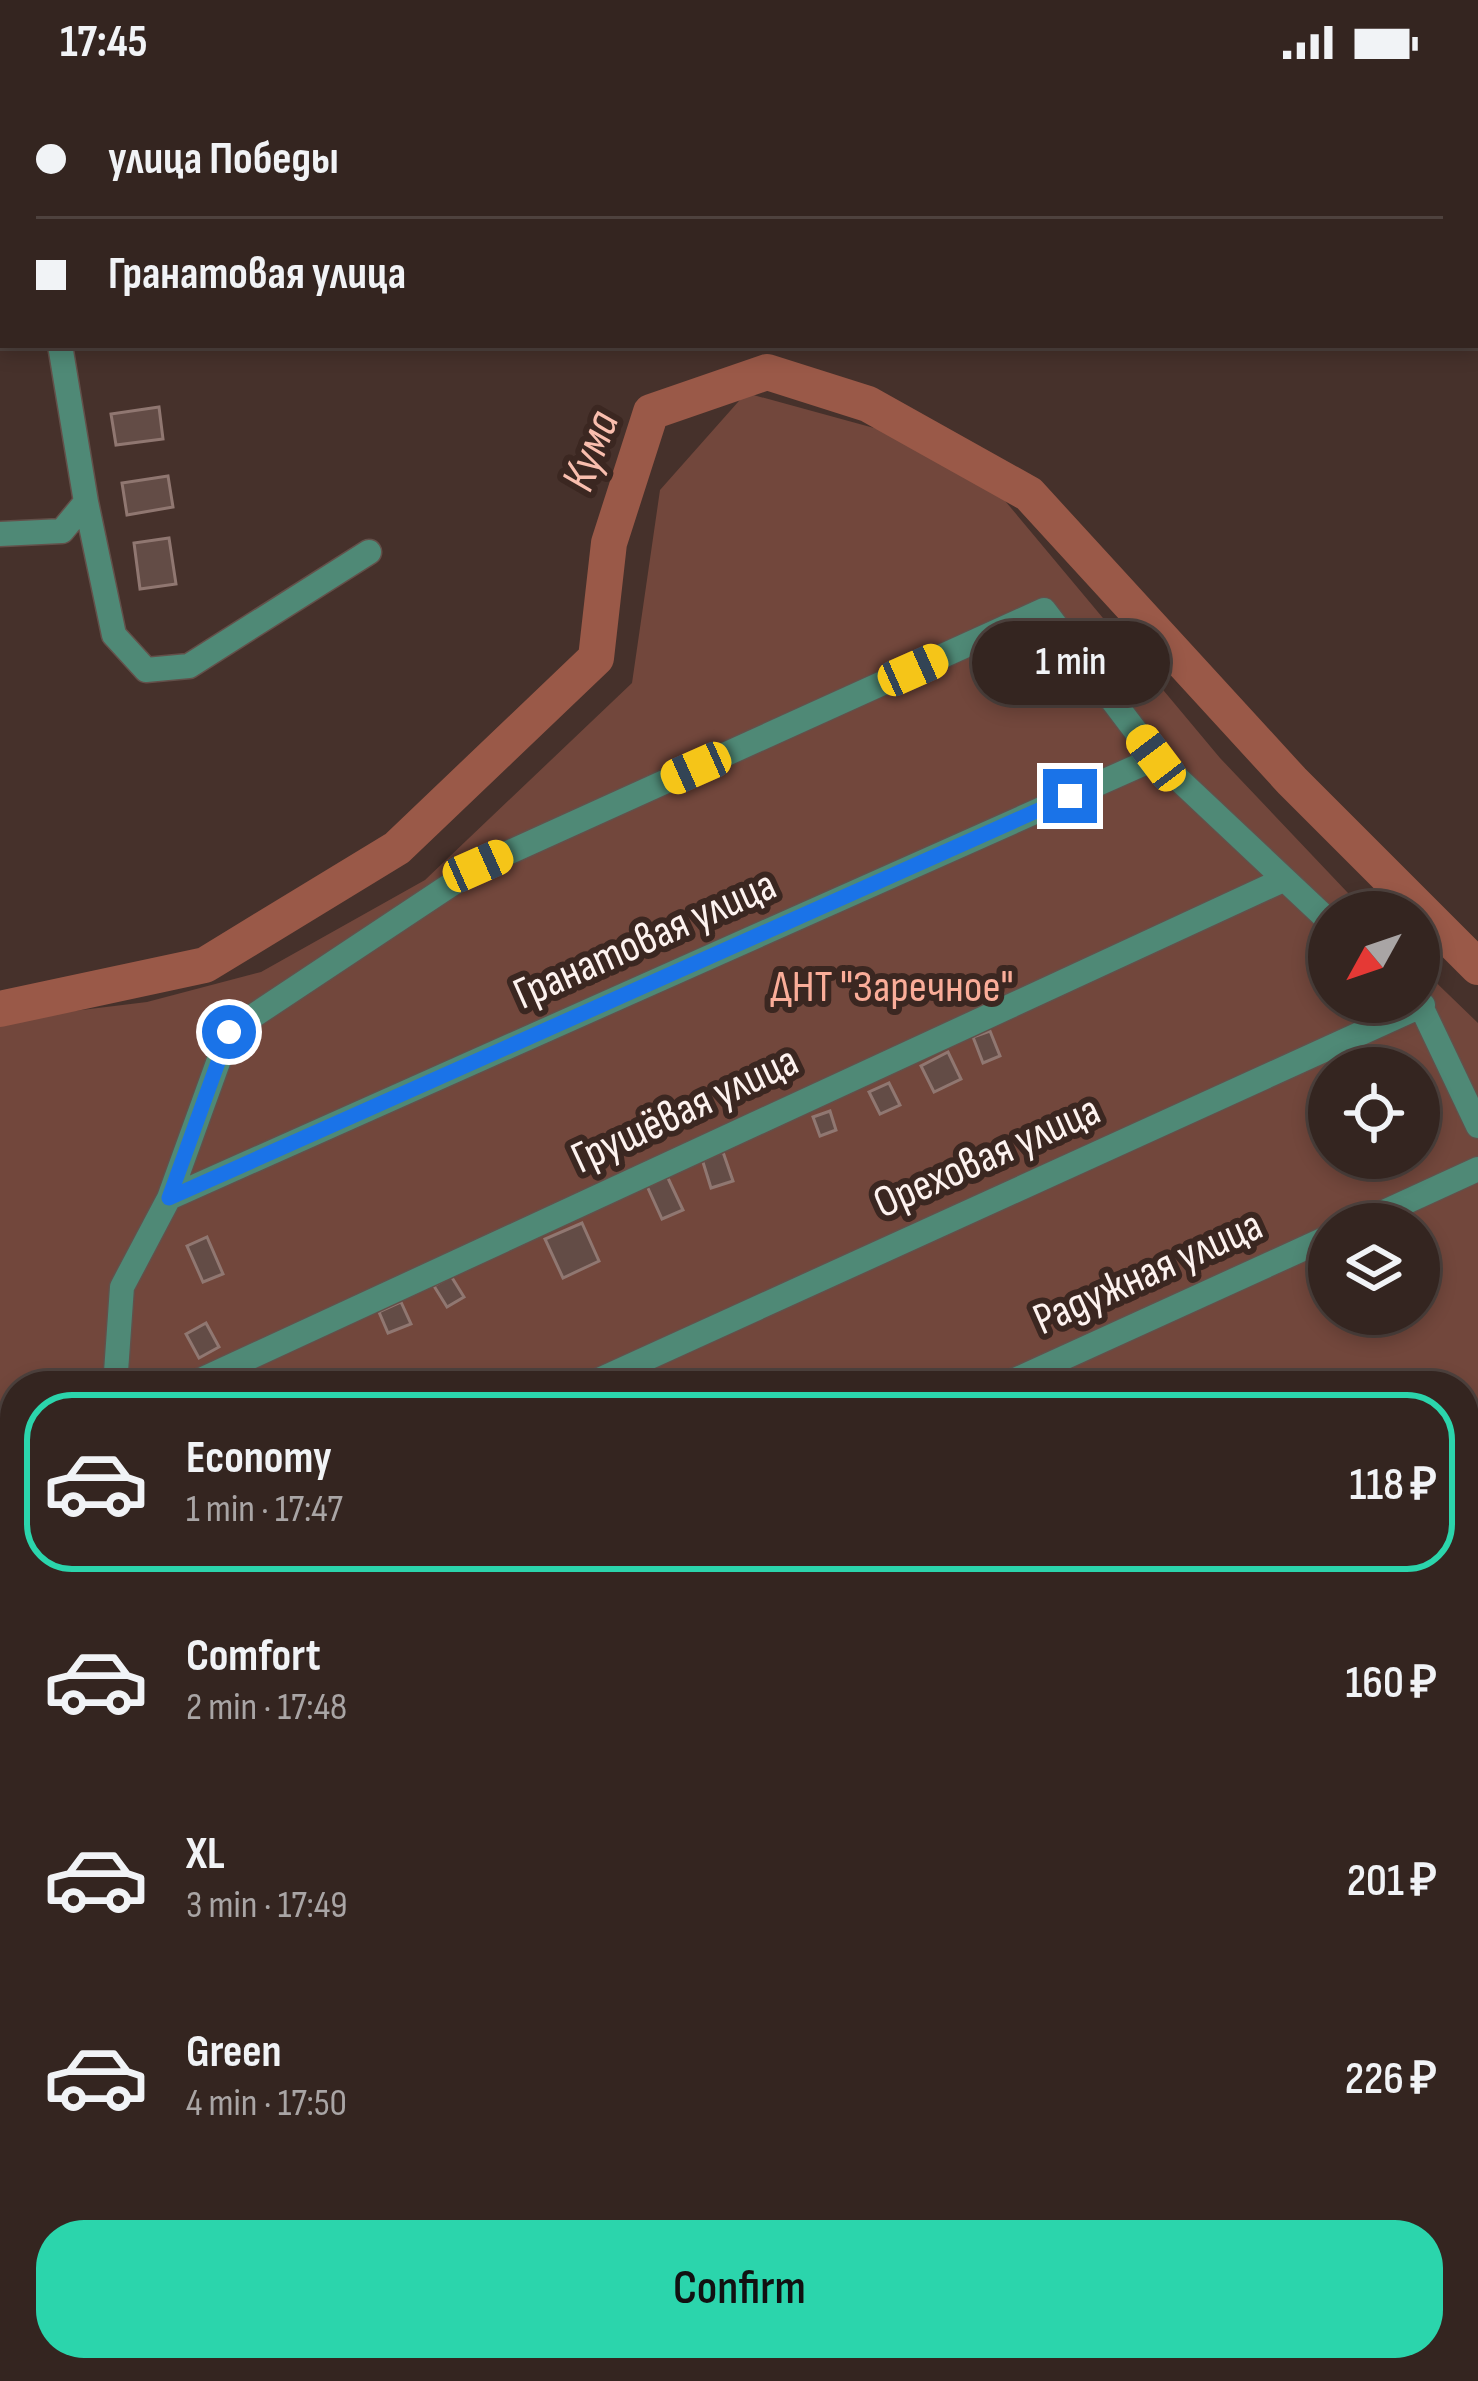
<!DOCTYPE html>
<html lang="en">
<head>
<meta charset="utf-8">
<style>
	body { margin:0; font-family:"Sofia Sans Condensed",sans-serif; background:#3c2d29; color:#f1f3f6; height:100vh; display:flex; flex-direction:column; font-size:45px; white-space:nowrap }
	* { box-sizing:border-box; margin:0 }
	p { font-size:39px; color:#a9a5a5 }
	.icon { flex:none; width:66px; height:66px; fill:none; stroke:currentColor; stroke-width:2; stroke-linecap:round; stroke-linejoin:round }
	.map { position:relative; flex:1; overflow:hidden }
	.details { position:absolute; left:0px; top:1287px; width:1479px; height:1011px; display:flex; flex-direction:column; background:#342520; border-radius:48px 48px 0 0; box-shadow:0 6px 18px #0003,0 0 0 3px #4e423e }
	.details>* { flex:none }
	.guide { position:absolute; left:0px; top:0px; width:1479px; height:264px; box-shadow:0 6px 18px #0003,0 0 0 3px #4e423e; display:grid; align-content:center; height:264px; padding:0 36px; background:#342520 }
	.needle { width:78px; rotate:230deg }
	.controls { position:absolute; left:1308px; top:807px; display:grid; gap:24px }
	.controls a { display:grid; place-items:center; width:132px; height:132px; border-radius:50%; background:#342520; box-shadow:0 6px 18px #0003,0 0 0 3px #4e423e; font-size:60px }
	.end { position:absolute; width:54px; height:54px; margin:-27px; border:15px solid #1a73e8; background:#fff; box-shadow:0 0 0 6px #fff }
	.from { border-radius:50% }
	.bubble { position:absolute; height:84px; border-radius:42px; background:#342520; box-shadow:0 6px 18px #0003,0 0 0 3px #4e423e; font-size:39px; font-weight:600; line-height:84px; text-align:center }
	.car { position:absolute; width:36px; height:72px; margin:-36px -18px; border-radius:15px; box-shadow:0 0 9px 3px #0007; background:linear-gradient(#f5c518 24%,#345 0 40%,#f5c518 0 76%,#345 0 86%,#f5c518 0) }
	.guide b { display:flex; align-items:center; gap:42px; height:114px; font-size:45px }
	.guide b+b { border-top:3px solid #4e423e }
	.guide i { width:30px; height:30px; background:#f1f3f6 }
	ul { padding:21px 0 0; list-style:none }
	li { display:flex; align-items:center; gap:36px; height:180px; margin:0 24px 18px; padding:0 12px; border:6px solid transparent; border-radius:48px }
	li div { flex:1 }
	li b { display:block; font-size:45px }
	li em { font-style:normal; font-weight:600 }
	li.current { border-color:#2bd5ac }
	li>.icon { width:108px; height:108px; stroke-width:1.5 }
	.cta { display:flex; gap:24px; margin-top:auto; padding:24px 36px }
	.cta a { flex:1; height:138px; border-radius:48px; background:#2bd5ac; color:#111; font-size:48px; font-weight:600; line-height:138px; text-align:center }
	.status { display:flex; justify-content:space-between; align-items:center; height:84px; padding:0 60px; background:#342520; direction:ltr }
	.status svg { height:33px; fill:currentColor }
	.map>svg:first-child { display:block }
	.green { fill:#72473c; fill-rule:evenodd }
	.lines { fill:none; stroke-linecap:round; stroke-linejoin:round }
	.river { stroke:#9a5948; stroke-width:36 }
	.building { fill:#634c46; stroke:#907771; stroke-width:3 }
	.minor-casing { stroke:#63504a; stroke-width:27 }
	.minor { stroke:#4f8976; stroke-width:24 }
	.route { stroke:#1a73e8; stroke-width:15 }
	.labels { text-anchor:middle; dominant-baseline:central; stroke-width:12; stroke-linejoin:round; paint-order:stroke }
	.street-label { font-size:45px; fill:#fdf2ef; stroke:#3b2721 }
	.park-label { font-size:45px; fill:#faad99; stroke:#3b2721 }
	.water-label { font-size:48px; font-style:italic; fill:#f9beae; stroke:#3b2721 }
</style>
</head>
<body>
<div class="status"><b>17:45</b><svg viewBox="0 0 49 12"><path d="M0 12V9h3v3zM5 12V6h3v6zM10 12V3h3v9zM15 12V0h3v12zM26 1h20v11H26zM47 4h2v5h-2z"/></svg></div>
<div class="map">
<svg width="1478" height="2297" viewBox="0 0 1478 2297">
	<rect width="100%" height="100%" fill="#46312b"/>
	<!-- green -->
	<path class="green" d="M746,309L885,347L996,406L1220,674L1366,828H1329V918H1419V882L1478,939V1325L1464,1336V1302H15V1537L0,1530V936L147,918L261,888L425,796L632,599L660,406ZM1329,984H1419V1074H1329ZM1329,1140H1419V1230H1329Z"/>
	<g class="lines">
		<!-- river -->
		<path class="river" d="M0,925L205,881L397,764L596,574L609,459L651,328L767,288L868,320L1029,410L1292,697L1478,883"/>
	</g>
	<!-- building -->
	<path class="building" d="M159,323L163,355L116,361L111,330Z
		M168,392L173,423L127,431L122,399Z
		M169,454L176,500L140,505L134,459Z
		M990,947L1000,972L983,979L973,953Z
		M948,968L961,995L934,1008L921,982Z
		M889,999L900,1021L880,1030L869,1008Z
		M830,1027L836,1046L820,1052L813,1033Z
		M723,1068L733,1097L711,1104L702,1075Z
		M667,1092L683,1126L662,1135L647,1102Z
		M582,1139L599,1177L563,1194L545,1155Z
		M207,1153L223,1190L203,1198L187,1162Z
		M451,1192L464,1213L447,1223L434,1202Z
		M401,1218L411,1240L388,1249L379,1228Z
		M206,1239L219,1263L199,1274L186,1250Z
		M15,1369V1415L1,1416L0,1370Z
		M1467,1661L1478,1673V1705L1464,1690Z
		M1464,1877L1478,1892V1919L1468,1928Z
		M778,2283H795L800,2297H773L769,2286Z
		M806,2283H833L839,2297H812Z
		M1049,2283H1054L1064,2297H1036Z
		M1078,2283H1111L1094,2297Z"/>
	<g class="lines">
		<!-- minor casing -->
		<g class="minor-casing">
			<path id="minor" d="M0,0L3,9
				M86,418L114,551L146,586L189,582L369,468
				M0,450L62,447L86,418L60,261
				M1419,918L1478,1042
				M169,1114L1156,674
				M1358,1140L1478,1085
				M115,1302L122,1203L169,1114L229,948L479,782L1044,526L1156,674L1329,837
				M188,1302L1283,796
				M586,1302L1423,921
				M1002,1302L1329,1153
				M0,1351L15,1349
				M0,1693L15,1691
				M1464,1775L1478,1761
				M464,2283L466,2297
				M899,2297L929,2283"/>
		</g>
		<!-- minor -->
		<use href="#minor" class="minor"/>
	</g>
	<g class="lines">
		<!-- route -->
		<path class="route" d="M229,948L169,1114L1070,712"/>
	</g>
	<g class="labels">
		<!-- street labels -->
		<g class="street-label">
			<text transform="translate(645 856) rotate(-24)">Гранатовая улица</text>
			<text transform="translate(685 1026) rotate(-25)">Грушёвая улица</text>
			<text transform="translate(987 1073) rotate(-24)">Ореховая улица</text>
			<text transform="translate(1148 1189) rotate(-24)">Радужная улица</text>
		</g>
		<!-- park labels -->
		<g class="park-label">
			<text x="892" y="903">ДНТ "Заречное"</text>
		</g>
		<!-- water labels -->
		<g class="water-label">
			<text transform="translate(591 367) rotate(-69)">Кума</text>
		</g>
	</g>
</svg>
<div class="controls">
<a><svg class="needle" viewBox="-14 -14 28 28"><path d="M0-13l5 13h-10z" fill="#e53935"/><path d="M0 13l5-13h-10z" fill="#a9a5a5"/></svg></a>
<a><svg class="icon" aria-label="locate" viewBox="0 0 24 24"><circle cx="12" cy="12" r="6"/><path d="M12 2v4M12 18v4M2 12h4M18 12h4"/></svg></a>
<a><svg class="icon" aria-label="layers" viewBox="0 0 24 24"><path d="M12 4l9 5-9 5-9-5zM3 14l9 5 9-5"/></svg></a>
</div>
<i class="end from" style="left:229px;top:948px"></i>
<i class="end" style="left:1070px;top:712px"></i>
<div class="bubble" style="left:972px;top:537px;width:198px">1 min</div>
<i class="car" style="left:913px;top:586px;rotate:66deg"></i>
<i class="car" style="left:1156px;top:674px;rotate:323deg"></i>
<i class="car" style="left:696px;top:684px;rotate:246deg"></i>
<i class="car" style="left:478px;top:782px;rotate:66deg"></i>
<div class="guide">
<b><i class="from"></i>улица Победы</b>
<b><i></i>Гранатовая улица</b>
</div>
<section class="details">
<ul>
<li class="current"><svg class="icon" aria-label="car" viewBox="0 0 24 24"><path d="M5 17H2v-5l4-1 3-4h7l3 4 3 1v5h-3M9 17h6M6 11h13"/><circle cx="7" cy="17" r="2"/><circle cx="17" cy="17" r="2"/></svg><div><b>Economy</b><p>1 min · 17:47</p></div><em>118 ₽</em></li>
<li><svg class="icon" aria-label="car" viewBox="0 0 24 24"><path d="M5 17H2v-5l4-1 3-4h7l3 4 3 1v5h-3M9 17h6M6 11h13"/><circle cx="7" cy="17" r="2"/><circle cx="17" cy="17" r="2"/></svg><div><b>Comfort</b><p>2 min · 17:48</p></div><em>160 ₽</em></li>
<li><svg class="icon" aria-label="car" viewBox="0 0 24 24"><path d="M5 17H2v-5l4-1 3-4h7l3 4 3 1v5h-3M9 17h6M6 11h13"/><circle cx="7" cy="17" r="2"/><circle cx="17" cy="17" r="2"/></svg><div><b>XL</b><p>3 min · 17:49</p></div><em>201 ₽</em></li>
<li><svg class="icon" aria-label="car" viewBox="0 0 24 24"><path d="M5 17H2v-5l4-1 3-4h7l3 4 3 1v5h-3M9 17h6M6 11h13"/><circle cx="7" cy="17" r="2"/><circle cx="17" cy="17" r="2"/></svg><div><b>Green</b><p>4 min · 17:50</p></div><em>226 ₽</em></li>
</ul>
<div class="cta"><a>Confirm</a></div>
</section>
</div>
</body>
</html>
